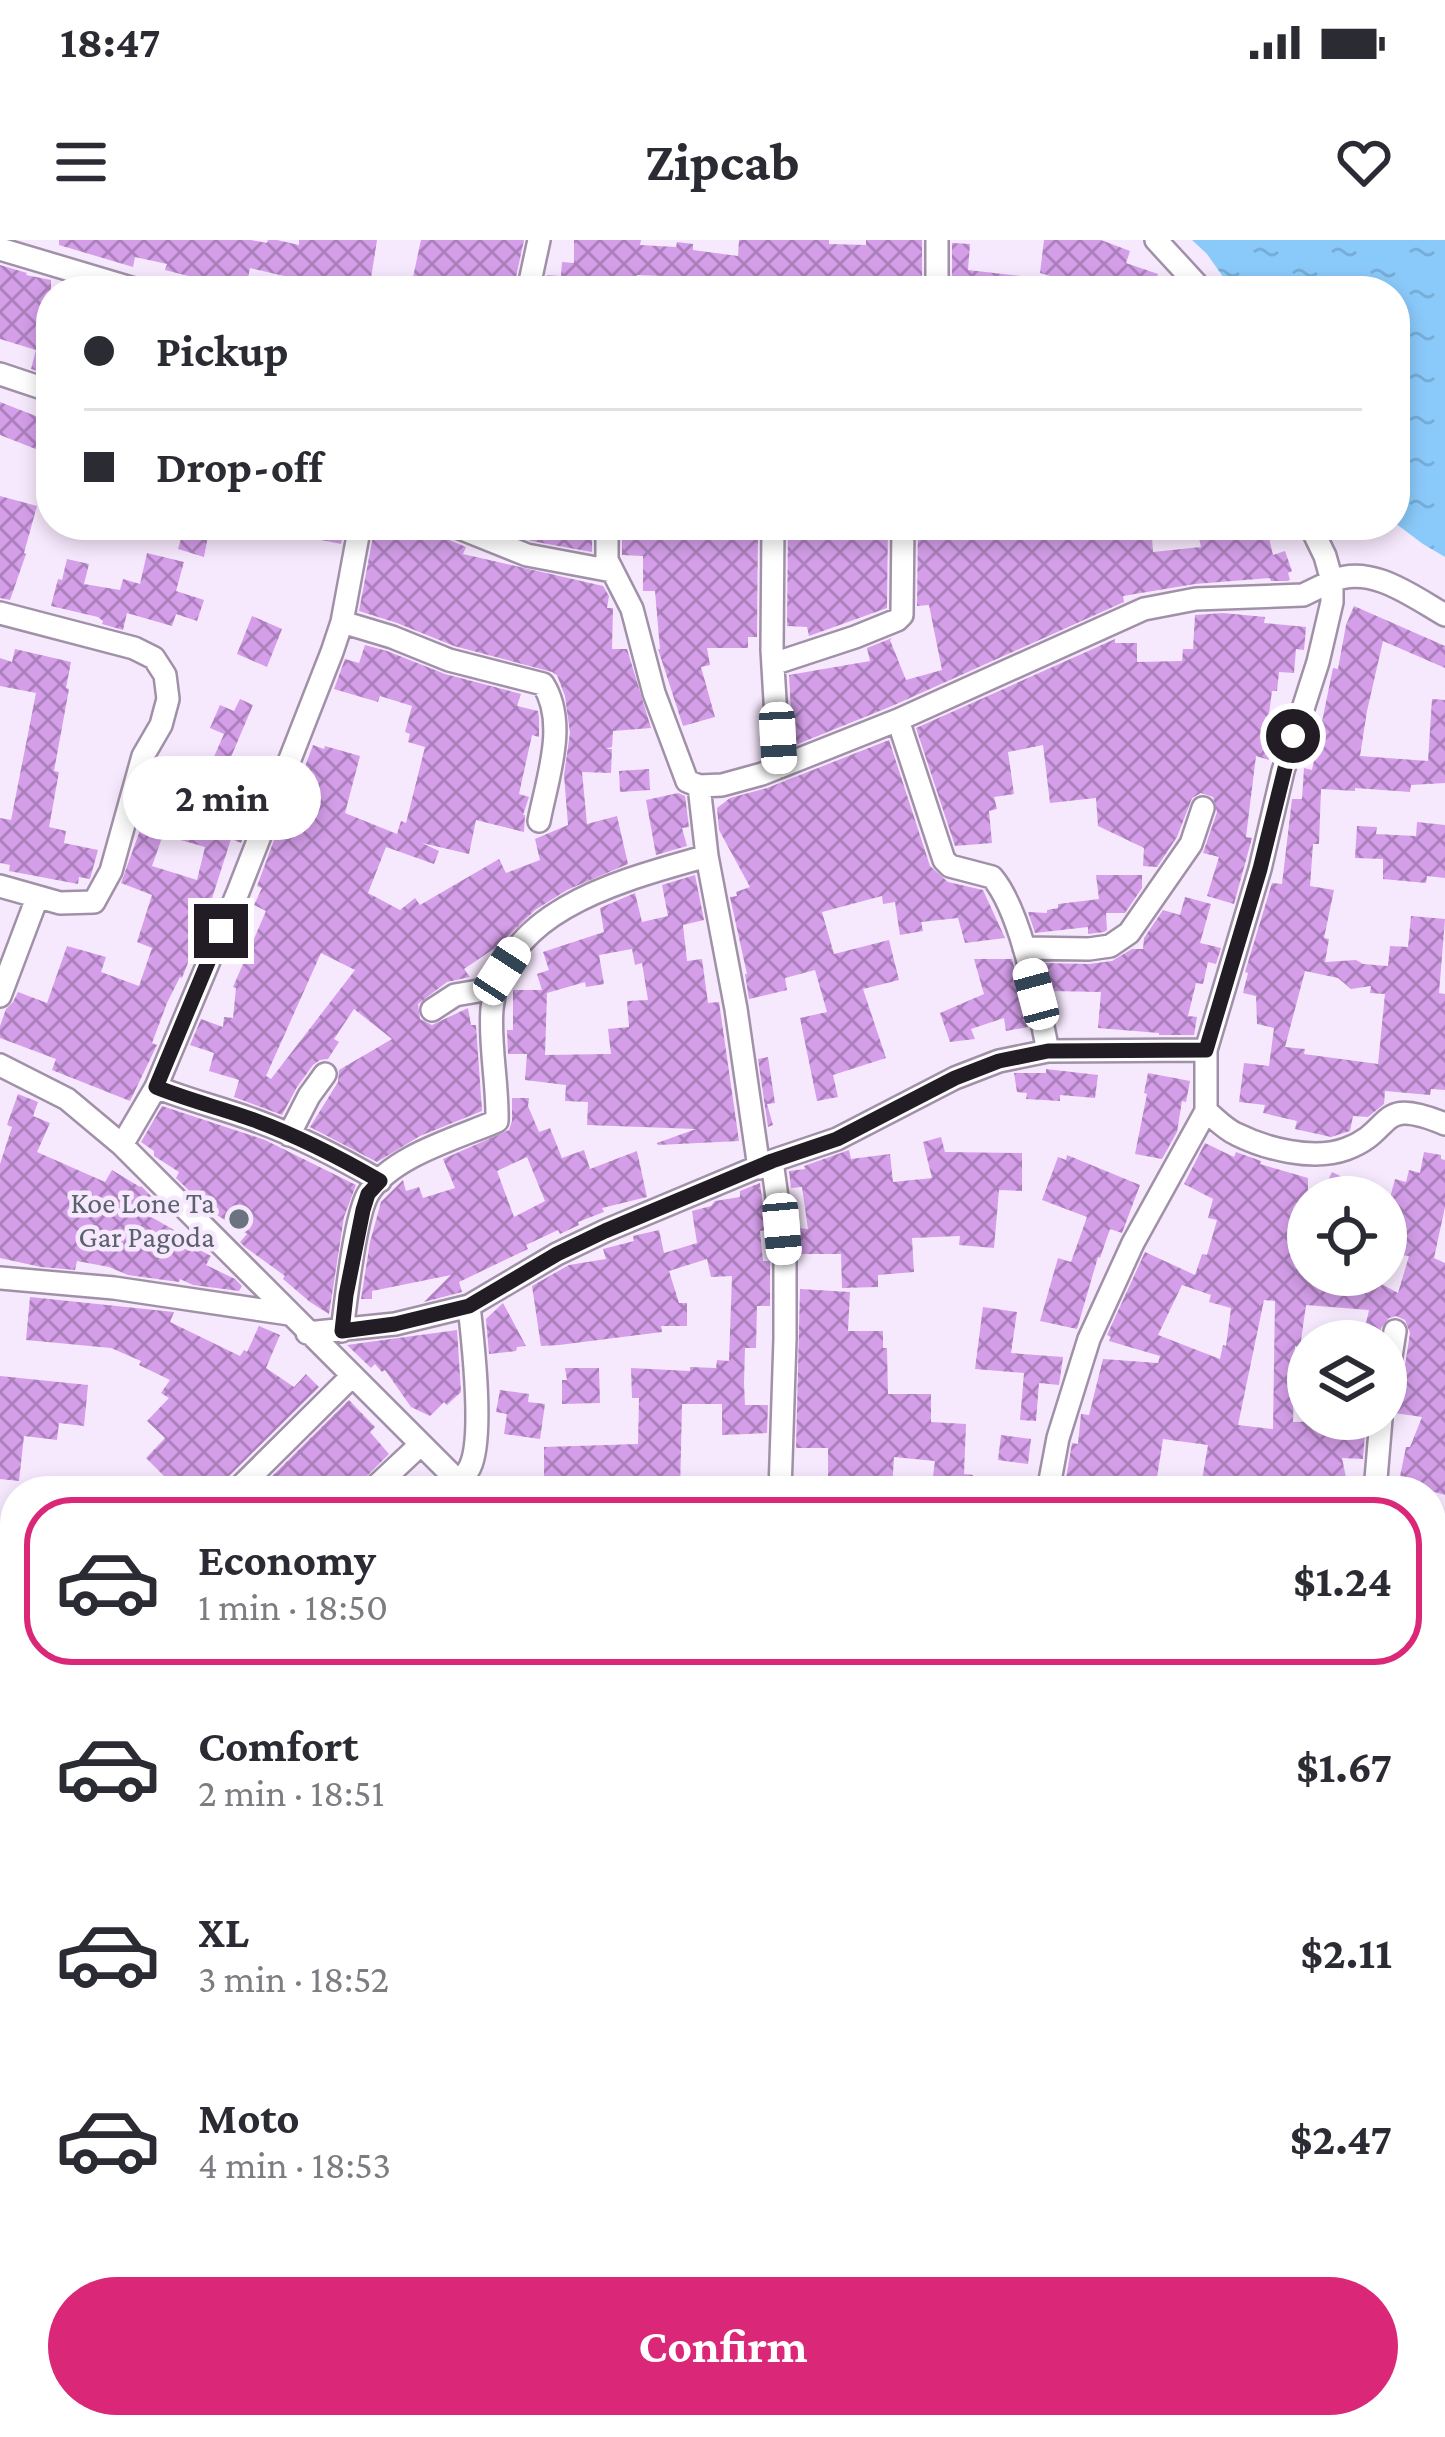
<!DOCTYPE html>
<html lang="en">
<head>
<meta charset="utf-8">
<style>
	body { margin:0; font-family:"Crimson Pro",serif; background:#f7f7f7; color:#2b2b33; height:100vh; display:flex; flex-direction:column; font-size:45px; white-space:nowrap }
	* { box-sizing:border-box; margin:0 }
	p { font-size:39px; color:#7c7c81 }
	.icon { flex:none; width:66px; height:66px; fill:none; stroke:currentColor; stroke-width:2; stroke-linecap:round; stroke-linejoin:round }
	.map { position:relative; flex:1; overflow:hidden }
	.sheet { position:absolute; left:0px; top:1236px; width:1446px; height:963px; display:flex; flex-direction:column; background:#fff; border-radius:48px 48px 0 0; box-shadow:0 6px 18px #0003 }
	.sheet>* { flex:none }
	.guide { position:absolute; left:36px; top:36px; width:1374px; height:264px; border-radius:48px; box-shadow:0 6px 18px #0003; display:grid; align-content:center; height:264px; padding:0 48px; background:#fff }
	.fabs { position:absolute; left:1287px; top:936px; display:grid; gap:24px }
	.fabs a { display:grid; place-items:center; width:120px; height:120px; border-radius:50%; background:#fff; box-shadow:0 6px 18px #0003; font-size:60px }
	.end { position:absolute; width:54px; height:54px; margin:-27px; border:15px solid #221c25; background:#fff; box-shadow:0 0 0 6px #fff }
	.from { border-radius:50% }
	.bubble { position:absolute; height:84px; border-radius:42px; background:#fff; box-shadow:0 6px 18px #0003; font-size:39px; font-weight:700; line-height:84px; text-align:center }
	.car { position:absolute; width:36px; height:72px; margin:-36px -18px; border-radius:15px; box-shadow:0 0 9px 3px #0007; background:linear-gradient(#fff 24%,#345 0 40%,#fff 0 76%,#345 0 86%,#fff 0) }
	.guide b { display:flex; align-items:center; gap:42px; height:114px; font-size:45px }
	.guide b+b { border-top:3px solid #e1e1e2 }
	.guide i { width:30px; height:30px; background:#2b2b33 }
	ul { padding:21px 0 0; list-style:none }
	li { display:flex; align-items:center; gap:36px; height:168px; margin:0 24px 18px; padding:0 24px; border:6px solid transparent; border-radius:48px }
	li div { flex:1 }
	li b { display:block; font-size:45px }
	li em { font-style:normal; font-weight:700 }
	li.selected { border-color:#db2777 }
	li>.icon { width:108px; height:108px; stroke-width:1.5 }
	.primary-button { display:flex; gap:24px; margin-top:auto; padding:24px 48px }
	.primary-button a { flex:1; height:138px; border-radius:72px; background:#db2777; color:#fff; font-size:48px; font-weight:700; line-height:138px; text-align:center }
	.status { display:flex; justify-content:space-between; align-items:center; height:84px; padding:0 60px; background:#fff; direction:ltr }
	.status svg { height:33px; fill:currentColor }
	header { display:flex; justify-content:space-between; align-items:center; height:156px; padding:0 48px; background:#fff; font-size:54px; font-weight:700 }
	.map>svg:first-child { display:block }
	.water { fill:url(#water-ripples) }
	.building { fill:url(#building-cross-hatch); fill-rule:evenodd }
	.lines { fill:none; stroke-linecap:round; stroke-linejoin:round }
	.minor-casing { stroke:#a191a8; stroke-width:26 }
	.minor { stroke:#fff; stroke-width:21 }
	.route { stroke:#221c25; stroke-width:15 }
	.worship-dot { fill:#6b7280; stroke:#f7e9fd; stroke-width:4.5 }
	.labels { text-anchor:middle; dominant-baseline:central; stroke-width:9; stroke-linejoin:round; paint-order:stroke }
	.worship-label { font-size:30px; fill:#5b616d; stroke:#f7e9fd; text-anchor:end }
</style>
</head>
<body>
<div class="status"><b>18:47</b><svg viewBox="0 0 49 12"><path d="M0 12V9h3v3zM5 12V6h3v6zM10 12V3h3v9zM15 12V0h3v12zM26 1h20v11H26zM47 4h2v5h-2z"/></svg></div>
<header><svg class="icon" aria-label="menu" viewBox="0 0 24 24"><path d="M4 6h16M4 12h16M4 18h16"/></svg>Zipcab<svg class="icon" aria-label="heart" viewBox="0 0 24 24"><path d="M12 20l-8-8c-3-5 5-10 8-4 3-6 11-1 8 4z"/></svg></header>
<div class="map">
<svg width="1445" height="2197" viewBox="0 0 1445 2197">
	<defs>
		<pattern id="water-ripples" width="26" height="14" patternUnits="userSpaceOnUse" patternTransform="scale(3)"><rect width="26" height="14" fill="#8acafb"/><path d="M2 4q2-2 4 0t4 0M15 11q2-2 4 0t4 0" fill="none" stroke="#77add7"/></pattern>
		<pattern id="building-cross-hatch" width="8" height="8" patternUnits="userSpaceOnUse" patternTransform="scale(3)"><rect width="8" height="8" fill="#d49ee9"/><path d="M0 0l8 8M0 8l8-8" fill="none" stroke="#ac80bd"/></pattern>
	</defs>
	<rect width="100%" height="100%" fill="#f7e9fd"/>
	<!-- water -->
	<path class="water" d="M1192,0H1445V317L1423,304L1395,283V51H1233L1207,14Z"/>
	<!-- building -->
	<path class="building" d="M59,0H251L267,3L268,0H277L299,5V0H377L369,51H294L297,39L250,28L246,47L220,42L218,51H198L200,39L165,30L167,24L135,17L133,27L59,5Z
		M421,0H524L513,51H410Z
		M574,0H641L640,5L676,7L677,2L693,4V10L738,16L739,0H829V4L866,5V0H922V51H901V48L851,47V51H687L688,37L637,35L636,40L618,38L616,51H543L547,35L561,36L562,22L574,23Z
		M1044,0H1101L1130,11L1126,23L1158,34L1153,51H1132L1117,46L1113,51L1083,40L1082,45L1040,33Z
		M952,3L970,4L968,30L1048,39L1047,51H952Z
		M0,25L27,33L26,35L51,40V135L31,129L36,110L0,99Z
		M0,162L51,182V215L0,195Z
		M0,256L37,266L24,313L26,314L10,360L0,358Z
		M288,285H345L341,304L287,293Z
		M383,285H430L437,288L445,298L466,307L463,314L603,346L609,356L607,368H613L612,409H627L651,488L613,491L612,507L605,509H612L611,533L582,532L587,584L617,576L628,624L567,650L535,670L498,706L464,729L470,737L447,742L418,764L420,779L432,785L468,768L471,785H476L482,871L420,896L377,922L310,887L338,842L339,830L392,799L354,769L334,799L339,802L328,819L320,820L313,825L297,847L282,875L234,857L239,840L209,831L214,813L190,805L201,779L223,787L224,777L233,778L236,748L233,747L266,671L254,665L262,648L257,646L277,592L290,597L302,565L292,561L313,505L324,509L325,506L360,516L345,573L397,594L401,581L406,583L425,507L408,502L410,494L405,492L412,466L380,456L378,462L334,449L345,419L359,423L365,405L387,411L445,434L521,454L517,466L538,471L539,478V497L532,495L519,554L529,557L523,575H525L524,592L476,580L469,614L422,603L439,611L434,624L386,607L368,653L400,670L415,658L420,665L499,619L506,633L540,620L535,599L568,585L564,535L570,493L565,456L557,435L552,432L454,406L397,383L359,371L373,296L378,298ZM321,713L355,730L271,839L266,836Z
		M521,285H592V312L531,301L518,295Z
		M622,285H758L757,397H748V408H707L710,425L701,427L715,477L683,486L658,409H660L655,351H643V316L622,315Z
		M788,285L846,288V285H888L887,368L809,396L807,387L787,386Z
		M918,285H1072L1073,287L1113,285V289H1134V298L1152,297L1153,312L1201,307L1196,285H1266L1273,315L1285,311L1292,331L1288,333L1290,340L1287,341H1271L1270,338L1195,344L1123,356L1124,362L892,466L793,506L789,435L870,421L867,408L892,398L890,400L906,440L942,430L929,365L917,366Z
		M184,288L208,296L204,317L178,309Z
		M147,313L184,322L176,351L204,360L197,381L176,374L172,386L127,373L123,390L102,384L103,381L98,377L51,366L58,339L62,340L67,319L89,324L84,344L120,350L123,339L140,344Z
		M1354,366L1445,406V428L1383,401L1367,471L1360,516L1428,521L1432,459L1445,460V543L1411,545L1410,552L1355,548V551L1321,549L1319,604H1313L1310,646L1334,650L1324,698L1329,699L1325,722L1356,720L1363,724L1388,726L1390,706L1408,707L1411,676L1445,679L1439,753L1445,754V850L1431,849L1430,855L1385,851L1384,864L1368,877L1353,876L1350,891L1331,897L1295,889L1297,881L1263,873L1265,865L1239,862L1244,823L1269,826L1274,788L1257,784L1256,756L1243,753L1248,733L1245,732L1272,643L1282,644L1292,559H1302L1304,528L1312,530L1333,428L1338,429L1346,385ZM1305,731L1338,738L1351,749L1371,746L1370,753L1385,754L1378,824L1304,814L1305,809L1285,807Z
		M1223,373L1265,377L1264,383L1306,387L1304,410L1296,409L1294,433L1279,432L1277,451H1272L1266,497L1274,499L1269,520L1256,516L1246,597L1252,598L1234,664L1207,656L1219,617L1203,613L1217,572L1213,557L1201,553L1192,558L1177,597L1157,627L1143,626L1144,608L1098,586L1096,558L1050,563L1043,505L1008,512L1014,554L994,557L997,569L989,571L992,603L955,606L916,488L1115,399V403H1137V422L1182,421L1183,409H1193L1195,375Z
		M252,376L282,389L267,427L237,414Z
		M15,409L71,422L66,448L69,449L54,531L59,532L49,587L66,591L64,603L98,610L90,639L79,637L78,644L9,631L10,625L0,623V578L11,580L36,453L0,446V418L12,422Z
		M240,459L253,465L228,524L233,525L227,555L235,558L232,566L249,572L245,581L249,583L241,603L231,599L206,677L182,738L180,737L167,763L152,803L157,805L130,861L52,830L56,819L0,798V786L6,769L13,762L18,752L47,763L67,706L106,717L101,732L139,746L152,708L137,702L152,655L121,643L148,568L144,567L155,527L197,540L202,519L212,521L224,494L210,488L220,465L234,471ZM163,595L205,607L197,640L152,626Z
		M889,500L930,626L948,642L983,650L1005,698L965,703L958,678L921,682L923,691L900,695L895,662L883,664L882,656L822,672L834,714L889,700L899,740L863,749L886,818L833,835L838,857L817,861L800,778L827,772L815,730L785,738L787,750L749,759L745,734H747L730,657L737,656L736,652L750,647L719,590L717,568L730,558L767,548Z
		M649,529L650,550L620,552L619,531Z
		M678,553L685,556L689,587L682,588L687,606L656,615L646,560Z
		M1417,582L1445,585V638L1427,636L1426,643L1383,639V619L1355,618L1357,586L1377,587L1376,594L1416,596Z
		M695,635L704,680L683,685L687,721L702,719L708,763L719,762L739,901L658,905L657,903L696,889L587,885L588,862L565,861L566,845L525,840L527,814H508L507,790H513V750H542L537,734L549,730L543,712L604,692L600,668L635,653L642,682L668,676L662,645ZM632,709L635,725L642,723L648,760L627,761L629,787L608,789L611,814L545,815L547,753L585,742L586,747L604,744L599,715Z
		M1096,635H1142V648L1125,673H1106L1107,690L1104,692L1088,694V687L1035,693L1028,672L1047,673V670L1058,668V664L1099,659Z
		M1185,657L1211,664L1200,703L1221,708L1216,724L1208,722L1203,744L1196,743L1188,776L1197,777L1194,795H1159V793L1098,788L1101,752L1051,751L1044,723L1089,724L1112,721L1132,709H1143L1144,698L1163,670L1180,675Z
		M974,719H1012L1028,787L1006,791L1004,778L971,789L975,799L950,802L940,773L984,754Z
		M768,817L775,863L767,864L773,885L768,887L758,819Z
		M1046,829L1098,835L1095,858L1060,855V861L1026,859L1027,853L1017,852L1014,833H1046Z
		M1148,833L1190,841L1186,862L1182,861L1177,892L1162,919L1135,914L1147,854L1144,853Z
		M18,854L38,862L33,876L50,883L37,912L105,942L112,930L140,947L141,946L157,962L148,975L198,1004L196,1008L211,1016L206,1025L235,1039L242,1046L239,1051L193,1045L180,1039L179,1042L128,1035L109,1027L77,1021L75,1030L41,1027L0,1018V924L12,887L7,885Z
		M512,858H529L528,866L539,892L550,888L562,918L584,910L590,929L637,911L647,957L602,968L604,972L578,982L579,985L560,994L558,990L526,1005L528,1009L459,1042L462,1052L424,1062L451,1035L372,1051V1059H361L370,1002L381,962L403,940L406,951L419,947L423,958L455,948L443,919L509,890L512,881ZM527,917L545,961L514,977L497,931Z
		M162,866L265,900L356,945L344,977L329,1074L310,1062L283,1039L285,1036L245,1007L240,1002L247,994L209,970L176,938L179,932L154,916V911L141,902Z
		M941,897L945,912L1022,913V951L999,950L994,1008L959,1005L960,996L912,998L914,1032L878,1035V1047L842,1048L841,1014H800L798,988L808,989L802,947L791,948L789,931L805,929L804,926L849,910L851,919L890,914L893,942L932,938L923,902Z
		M1205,903L1234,917L1236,912L1261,921L1260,924L1308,938V1035H1365L1398,1053L1409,1016L1386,1013V973L1395,939L1406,942L1409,930L1420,933L1424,912L1441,915V919L1445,920V967L1434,1018L1445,1023V1255L1431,1251H1397L1406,1207H1410L1422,1177L1394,1173L1386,1165L1397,1159L1401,1151L1410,1093L1405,1080L1396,1076L1389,1078L1381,1088L1378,1101H1362L1369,1070L1306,1065L1300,1108L1295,1106L1293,1182L1366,1180L1363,1219L1342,1218L1348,1247L1331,1251H1311L1253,1243L1251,1251L1221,1245L1220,1251H1200L1208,1205L1163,1199L1156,1244L1115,1237L1113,1251H1064L1072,1203L1078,1204L1081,1174L1089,1175L1103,1119L1158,1123L1160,1116L1109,1101L1111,1097L1107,1095L1145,1012L1195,1035L1202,1014L1207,1015L1217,980L1208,978L1213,959L1184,944ZM1182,1045L1211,1055L1209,1062L1231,1068L1226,1106L1223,1105L1220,1119L1158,1095ZM1264,1060L1275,1061L1273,1189L1238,1185Z
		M1067,915L1140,945L1122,993L1110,989L1100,1018L1098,1017L1077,1089L1040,1081L1058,1018L1071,1022L1087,977L1042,960L1058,917L1066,920Z
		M1332,932L1384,957H1320Z
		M760,943L766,990L760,991L763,1021H770V1066H757L756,1108H745L744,1143L745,1165H768L767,1193L722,1195V1164H682L680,1251L544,1250V1207L638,1204L639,1158H632L631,1128L690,1131V1127L716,1128L717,1120L729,1121L732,1036L711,1037L707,1019L669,1031L679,1063H687V1086H661L662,1092L559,1105L541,1106L532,1046L569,1025L606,1019L603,1009L634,1001L633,996L659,990L664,1013L697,1003L692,971L711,966L715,961L740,957V951Z
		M800,1049L850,1052L848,1091H883V1108H887L888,1154H931V1182L966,1184L964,1234L973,1235L971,1251H931L935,1221L894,1217L892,1249L828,1240V1208H796Z
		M30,1057L174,1072L170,1082L240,1116L244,1110L247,1112L259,1086L280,1095L266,1128L294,1147L306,1134L319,1147L225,1240L221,1251L212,1244L205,1251H179L146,1218L165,1198L147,1181L169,1158L161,1153L170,1140L139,1125L141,1121L111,1108L26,1100Z
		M503,1063L526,1106L517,1107L516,1111L489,1114L486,1079Z
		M983,1067L1017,1072L1011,1113L1063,1117L1059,1145L1039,1143L1036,1181L1020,1180L1024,1133L975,1129Z
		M457,1090L461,1152L447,1165L444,1162L430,1176L411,1167L385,1130L382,1132L375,1124L371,1128L347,1105Z
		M565,1128H599L600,1163L562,1164V1140H567Z
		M0,1136L88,1145L84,1186L59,1183L57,1200L24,1196L19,1241L0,1239Z
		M500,1150L529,1154L528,1162L545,1164L540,1199L504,1194L507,1174L496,1172Z
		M349,1160L375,1187L370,1192L389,1214L358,1245L350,1237L337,1251H257Z
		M1001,1195L1031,1199L1028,1224L998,1220Z"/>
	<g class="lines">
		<!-- minor casing -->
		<g class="minor-casing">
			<path id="minor" d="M937,0V51
				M1156,0L1203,51
				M0,9L141,51
				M528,51L539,0
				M0,134L51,151
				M452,285L527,315L612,331
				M607,285V320L632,369L654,453L687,541L699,546L722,545L762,534L898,480L1144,369L1196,359L1303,355L1332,341V362L1318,422L1283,531L1260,629L1206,810V871L1133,1003L1089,1099L1058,1198L1048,1251
				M773,285L772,410L779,527
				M1310,285L1325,316L1332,341C1371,324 1412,356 1445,375
				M0,373L134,408L154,418L165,435L168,459L161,485L143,516L111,631L94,662L60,663L0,646
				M342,382L392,397L449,420L543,444C568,483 547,539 539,581
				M773,424L855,397L897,380L902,375L903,285
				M898,480L944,620L950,626L992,637C1022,672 1038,764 1048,811
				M699,546L707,616L736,769L759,928
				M1024,708L1089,709L1110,706L1129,693L1191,604L1203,568
				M0,756L37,658
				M432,770L455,755L496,748
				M0,825L67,859L122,905L468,1251
				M156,847C188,860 221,868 254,880C298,896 339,917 380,941
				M1206,871C1216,879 1225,889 1236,894C1266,909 1313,921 1346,909C1396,891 1375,855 1445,884
				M289,895L309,856L325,834
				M122,905L156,847L238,652L332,412L342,382L360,285
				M772,921L785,1016V1099L780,1251
				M0,1038L114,1048L289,1074
				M342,1091C346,1061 355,976 368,954C391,916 458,898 497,881C498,845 489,803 492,769C502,668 627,639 707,616
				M307,1093L395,1084L469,1066L557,1014L605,991L772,921L837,899L955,838L999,821L1048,811L1206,810
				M1386,1149L1395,1091
				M459,1243C463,1238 467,1233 470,1227C484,1198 473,1101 469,1066
				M236,1251L352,1136
				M371,1251L420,1205
				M1375,1251L1381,1179
				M1431,1353L1445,1332
				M1431,1380L1445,1387
				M0,1495L15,1479
				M0,1606L15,1594
				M1431,1826L1443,1841L1431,2029
				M0,2001L15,2003
				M307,2184L311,2197
				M1048,2184L1355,2197
				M708,2197L710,2184
				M880,2197L888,2184
				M1004,2197L1005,2184
				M1410,2197L1411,2184"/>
		</g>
		<!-- minor -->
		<use href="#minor" class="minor"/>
	</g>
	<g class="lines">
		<!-- route -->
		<path class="route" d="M221,691L156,847C188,860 221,868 254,880C298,896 339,917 380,941L368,954L363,970L346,1055L342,1091L395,1084L469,1066L557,1014L605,991L772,921L837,899L955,838L999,821L1048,811L1206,810L1260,629L1293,496"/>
	</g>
	<!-- markers -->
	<circle class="worship-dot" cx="239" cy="979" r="12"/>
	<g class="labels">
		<!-- worship labels -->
		<g class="worship-label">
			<text x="215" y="962">Koe Lone Ta<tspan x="215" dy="34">Gar Pagoda</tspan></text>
		</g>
	</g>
</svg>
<div class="fabs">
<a><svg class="icon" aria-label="locate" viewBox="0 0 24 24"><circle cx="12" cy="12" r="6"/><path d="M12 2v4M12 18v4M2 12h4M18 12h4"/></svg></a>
<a><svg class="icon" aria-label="layers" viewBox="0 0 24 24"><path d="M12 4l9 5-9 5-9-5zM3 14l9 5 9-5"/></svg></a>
</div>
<i class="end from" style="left:1293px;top:496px"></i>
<i class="end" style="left:221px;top:691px"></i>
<div class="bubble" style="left:123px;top:516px;width:198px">2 min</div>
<i class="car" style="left:778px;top:498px;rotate:177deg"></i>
<i class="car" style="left:502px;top:731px;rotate:33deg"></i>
<i class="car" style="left:1036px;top:754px;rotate:345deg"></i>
<i class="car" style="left:782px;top:989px;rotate:175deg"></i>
<div class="guide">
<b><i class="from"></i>Pickup</b>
<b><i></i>Drop-off</b>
</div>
<section class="sheet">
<ul>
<li class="selected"><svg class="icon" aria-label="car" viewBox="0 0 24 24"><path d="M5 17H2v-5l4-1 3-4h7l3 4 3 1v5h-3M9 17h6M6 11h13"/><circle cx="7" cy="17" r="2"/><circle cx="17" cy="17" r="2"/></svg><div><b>Economy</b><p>1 min · 18:50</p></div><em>$1.24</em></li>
<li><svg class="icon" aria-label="car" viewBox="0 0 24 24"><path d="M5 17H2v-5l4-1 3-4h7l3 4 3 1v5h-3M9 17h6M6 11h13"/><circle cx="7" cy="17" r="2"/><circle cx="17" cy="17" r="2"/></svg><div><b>Comfort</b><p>2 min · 18:51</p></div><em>$1.67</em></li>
<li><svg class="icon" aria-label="car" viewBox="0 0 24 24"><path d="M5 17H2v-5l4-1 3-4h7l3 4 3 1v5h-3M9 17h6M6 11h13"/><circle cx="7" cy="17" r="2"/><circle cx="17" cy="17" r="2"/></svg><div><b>XL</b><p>3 min · 18:52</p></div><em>$2.11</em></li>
<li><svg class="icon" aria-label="car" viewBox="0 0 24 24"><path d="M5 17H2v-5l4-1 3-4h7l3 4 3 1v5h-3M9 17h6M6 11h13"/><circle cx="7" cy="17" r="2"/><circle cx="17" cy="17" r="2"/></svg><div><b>Moto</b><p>4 min · 18:53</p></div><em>$2.47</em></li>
</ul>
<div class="primary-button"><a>Confirm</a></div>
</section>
</div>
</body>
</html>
